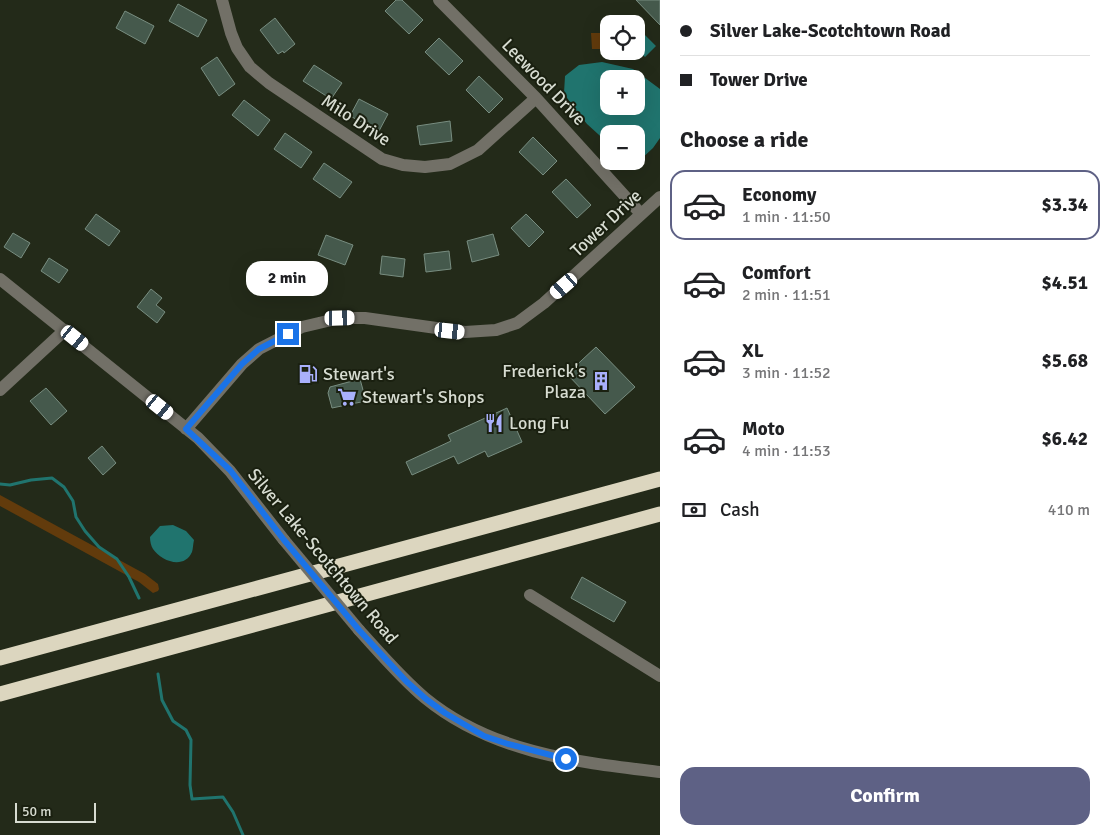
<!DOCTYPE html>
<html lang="en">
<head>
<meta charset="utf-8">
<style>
	body { margin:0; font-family:Signika,sans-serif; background:#f6f6f6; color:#202124; height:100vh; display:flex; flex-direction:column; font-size:19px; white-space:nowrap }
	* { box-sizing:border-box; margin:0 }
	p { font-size:16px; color:#757577 }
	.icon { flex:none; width:28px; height:28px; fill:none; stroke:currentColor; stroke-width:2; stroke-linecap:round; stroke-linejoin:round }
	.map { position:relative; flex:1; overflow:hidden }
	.drawer { display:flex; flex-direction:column; background:#fff; width:450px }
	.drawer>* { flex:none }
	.hud { display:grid; align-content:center; height:110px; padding:0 20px; background:#fff }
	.buttons { position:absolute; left:600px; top:15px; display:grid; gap:10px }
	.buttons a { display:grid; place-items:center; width:45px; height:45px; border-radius:10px; background:#fff; box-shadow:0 5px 20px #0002; font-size:25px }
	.scale { position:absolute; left:15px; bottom:12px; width:81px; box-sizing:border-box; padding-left:5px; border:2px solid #d7dcd1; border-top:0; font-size:14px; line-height:18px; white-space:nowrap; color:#d7dcd1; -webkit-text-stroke:4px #1a2010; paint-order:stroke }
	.end { position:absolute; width:22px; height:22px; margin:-11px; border:6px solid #1a73e8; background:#fff; box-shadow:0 0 0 2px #fff }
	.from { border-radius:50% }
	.bubble { position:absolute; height:35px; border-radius:15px; background:#fff; box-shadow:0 5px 20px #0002; font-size:16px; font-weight:800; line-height:35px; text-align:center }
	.car { position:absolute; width:15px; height:30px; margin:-15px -8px; border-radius:6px; box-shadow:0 0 4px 1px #0007; background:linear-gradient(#fff 24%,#345 0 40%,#fff 0 76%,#345 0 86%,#fff 0) }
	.hud b { display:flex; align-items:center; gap:18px; height:48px; font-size:19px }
	.hud b+b { border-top:1px solid #e0e0e0 }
	.hud i { width:12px; height:12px; background:#202124 }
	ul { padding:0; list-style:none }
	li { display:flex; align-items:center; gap:15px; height:70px; margin:0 10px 8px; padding:0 10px; border:2px solid transparent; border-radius:15px }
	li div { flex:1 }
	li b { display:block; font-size:19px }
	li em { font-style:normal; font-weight:800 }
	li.on { border-color:#5e6185 }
	li>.icon { width:45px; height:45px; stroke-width:1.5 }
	h2 { padding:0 20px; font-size:22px; line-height:60px }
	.pay { display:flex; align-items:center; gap:12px; height:55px; padding:0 20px; font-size:19px }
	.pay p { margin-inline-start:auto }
	.primary-button { display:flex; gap:10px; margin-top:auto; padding:10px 20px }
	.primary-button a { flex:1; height:58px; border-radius:15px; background:#5e6185; color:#fff; font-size:20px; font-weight:800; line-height:58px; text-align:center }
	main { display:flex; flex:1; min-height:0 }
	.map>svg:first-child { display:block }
	.green { fill:#623b0c }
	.water { fill:#20746e; fill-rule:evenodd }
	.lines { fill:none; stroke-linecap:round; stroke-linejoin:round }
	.stream { stroke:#20746e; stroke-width:3 }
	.building { fill:#45594c; stroke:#788d80 }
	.minor { stroke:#727067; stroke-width:12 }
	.highway { stroke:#dcd6bf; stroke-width:15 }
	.minor-bridge { stroke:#727067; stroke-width:12 }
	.route { stroke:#1a73e8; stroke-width:6 }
	.labels { text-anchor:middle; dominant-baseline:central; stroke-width:4; stroke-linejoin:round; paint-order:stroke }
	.street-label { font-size:18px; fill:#d7dcd1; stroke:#1a2010 }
	.poi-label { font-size:18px; fill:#d7dcd1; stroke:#1a2010; text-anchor:start }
</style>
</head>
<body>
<main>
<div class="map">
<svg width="660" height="835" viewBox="0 0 660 835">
	<rect width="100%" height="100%" fill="#232a19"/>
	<!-- green -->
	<path class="green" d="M591,33H609V49H592Z
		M0,495L145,574L158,584L159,589L158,591L153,593L139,582L0,506Z"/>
	<!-- water -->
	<path class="water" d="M641,31L656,46L645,57L636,49V35Z
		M602,62L633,69L660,89V138L653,148L639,161H636V134H609V144L587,124L571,104L564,93L565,76L579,65ZM609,79H636V106H609Z
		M173,525L186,531L194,540C193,544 193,549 192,552C184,570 161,561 153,549C151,546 150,541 150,537L160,526Z"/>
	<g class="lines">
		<!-- stream -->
		<path class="stream" d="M0,484L10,485L31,480L52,478L64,487L73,501L76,517L85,531L99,547L117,559L129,577L139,598
			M158,674L162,700L173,721L186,730L191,740L190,785L192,799L223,797L233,812L243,835"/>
	</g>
	<!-- building -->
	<path class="building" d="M396,0H402L423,20L409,34L385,11Z
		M636,0H660V25Z
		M178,4L207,20L198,37L169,21Z
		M125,11L154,26L145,44L116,28Z
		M275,18L295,44L284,53L283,51L278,54L260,30Z
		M439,38L463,61L449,75L425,52Z
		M217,57L235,84L219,96L201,68Z
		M314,65L342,83L331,99L303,81Z
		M479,76L503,99L489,113L466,90Z
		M359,99L388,114L379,131L350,116Z
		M244,100L270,120L258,136L232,115Z
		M450,121L452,141L420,145L417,126Z
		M285,133L312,152L301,168L274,149Z
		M533,137L557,161L543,175L519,152Z
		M324,163L352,182L340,198L313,179Z
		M566,179L591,205L577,218L552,192Z
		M96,214L120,231L109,246L85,229Z
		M526,214L544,232L529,247L511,228Z
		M13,233L30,243L21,258L4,247Z
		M493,234L499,255L472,262L467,241Z
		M326,235L353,245L345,265L318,255Z
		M449,251L451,269L426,272L424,254Z
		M382,256L405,259L403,277L380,274Z
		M49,258L68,270L59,283L41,271Z
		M151,289L162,298L156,305L165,312L157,323L137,307Z
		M596,347L635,387L605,414L567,374Z
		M360,379L366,401L332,408L328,393L330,387Z
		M46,388L67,411L51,425L30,401Z
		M507,408L522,442L488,457L485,451L458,464L454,456L412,475L406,462L451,441L448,435Z
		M102,446L116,463L103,475L88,458Z
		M582,577L626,602L614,622L571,598Z"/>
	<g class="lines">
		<!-- minor -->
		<path class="minor" d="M222,0L231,33L237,48L250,67L269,83L382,159L403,165L425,167L450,164L478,150L536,98
			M439,0L536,98L641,214
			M0,279L198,438L230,471L284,540
			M0,390L65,330
			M186,429L242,364L259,349L302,327L340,318H365L465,332L496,330L517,323L544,303L660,197
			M530,595L660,676
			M359,630C380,653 401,678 425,698C492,753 577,762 660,772"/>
		<!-- highway -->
		<path class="highway" d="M0,658L660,479
			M0,694L660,514"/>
		<!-- minor-bridge -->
		<path class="minor-bridge" d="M284,540L359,630"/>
	</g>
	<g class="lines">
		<!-- route -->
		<path class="route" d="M288,334L259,349L242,364L186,429L230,470L284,540L359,630L406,681L426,699L445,713L484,736L508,744L566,759"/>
	</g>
	<!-- icons -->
	<defs>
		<g id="fuel-bare" transform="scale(1.5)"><path d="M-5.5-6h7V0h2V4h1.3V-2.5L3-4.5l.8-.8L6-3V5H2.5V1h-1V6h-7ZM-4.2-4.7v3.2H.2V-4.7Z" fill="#a9b0fc" stroke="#1a2010" stroke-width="2.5" paint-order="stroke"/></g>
		<g id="building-bare" transform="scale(1.5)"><path d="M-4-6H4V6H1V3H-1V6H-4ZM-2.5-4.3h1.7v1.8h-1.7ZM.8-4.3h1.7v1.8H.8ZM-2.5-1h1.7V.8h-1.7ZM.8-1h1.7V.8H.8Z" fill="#a9b0fc" stroke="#1a2010" stroke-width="2.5" paint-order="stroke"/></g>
		<g id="supermarket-bare" transform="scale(1.5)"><path d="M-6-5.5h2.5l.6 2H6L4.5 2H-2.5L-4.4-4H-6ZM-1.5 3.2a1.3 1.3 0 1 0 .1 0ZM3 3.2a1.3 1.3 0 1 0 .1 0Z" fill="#a9b0fc" stroke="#1a2010" stroke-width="2.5" paint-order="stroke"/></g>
		<g id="restaurant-bare" transform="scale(1.5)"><path d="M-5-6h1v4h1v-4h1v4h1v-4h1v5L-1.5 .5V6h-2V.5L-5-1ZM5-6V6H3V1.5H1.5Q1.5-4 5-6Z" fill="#a9b0fc" stroke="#1a2010" stroke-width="2.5" paint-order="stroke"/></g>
	</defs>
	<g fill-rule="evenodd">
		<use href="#fuel-bare" x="308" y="374"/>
		<use href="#building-bare" x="601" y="381"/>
		<use href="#supermarket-bare" x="347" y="397"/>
		<use href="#restaurant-bare" x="494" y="423"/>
	</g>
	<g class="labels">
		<!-- street labels -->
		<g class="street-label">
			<text transform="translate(544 82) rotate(46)">Leewood Drive</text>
			<text transform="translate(356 120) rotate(33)">Milo Drive</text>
			<text transform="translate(606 223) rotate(-43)">Tower Drive</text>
			<text transform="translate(323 556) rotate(50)">Silver Lake-Scotchtown Road</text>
		</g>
		<!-- poi labels -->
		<g class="poi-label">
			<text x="586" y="371" text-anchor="end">Frederick's<tspan x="586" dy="21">Plaza</tspan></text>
			<text x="323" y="374">Stewart's</text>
			<text x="362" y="397">Stewart's Shops</text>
			<text x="509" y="423">Long Fu</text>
		</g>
	</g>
</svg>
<div class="buttons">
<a><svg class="icon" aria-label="locate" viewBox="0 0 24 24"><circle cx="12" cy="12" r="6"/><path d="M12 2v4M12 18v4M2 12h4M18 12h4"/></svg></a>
<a>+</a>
<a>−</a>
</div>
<div class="scale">50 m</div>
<i class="end from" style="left:566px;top:759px"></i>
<i class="end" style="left:288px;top:334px"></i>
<div class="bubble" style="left:246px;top:261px;width:82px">2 min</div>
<i class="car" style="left:564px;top:286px;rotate:229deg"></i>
<i class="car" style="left:340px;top:318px;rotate:89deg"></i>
<i class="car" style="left:450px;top:331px;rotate:96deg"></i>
<i class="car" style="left:75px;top:338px;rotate:129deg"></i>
<i class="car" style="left:160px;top:407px;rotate:129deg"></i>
</div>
<section class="drawer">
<div class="hud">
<b><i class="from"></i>Silver Lake-Scotchtown Road</b>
<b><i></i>Tower Drive</b>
</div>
<h2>Choose a ride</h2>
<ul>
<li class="on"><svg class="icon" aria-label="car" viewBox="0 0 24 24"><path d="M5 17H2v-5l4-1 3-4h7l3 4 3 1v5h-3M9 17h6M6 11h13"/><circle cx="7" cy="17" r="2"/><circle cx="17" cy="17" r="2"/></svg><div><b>Economy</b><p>1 min · 11:50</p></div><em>$3.34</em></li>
<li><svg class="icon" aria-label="car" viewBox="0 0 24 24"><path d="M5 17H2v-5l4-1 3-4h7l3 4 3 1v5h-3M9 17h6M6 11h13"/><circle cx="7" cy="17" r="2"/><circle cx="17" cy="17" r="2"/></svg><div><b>Comfort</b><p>2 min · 11:51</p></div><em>$4.51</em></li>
<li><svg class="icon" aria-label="car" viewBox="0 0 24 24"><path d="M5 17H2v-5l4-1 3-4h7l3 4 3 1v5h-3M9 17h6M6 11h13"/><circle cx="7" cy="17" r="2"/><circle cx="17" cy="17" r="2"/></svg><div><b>XL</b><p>3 min · 11:52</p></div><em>$5.68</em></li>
<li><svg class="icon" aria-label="car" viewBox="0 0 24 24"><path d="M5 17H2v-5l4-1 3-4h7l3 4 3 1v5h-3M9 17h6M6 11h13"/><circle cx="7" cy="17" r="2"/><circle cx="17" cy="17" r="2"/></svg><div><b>Moto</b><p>4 min · 11:53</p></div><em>$6.42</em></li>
</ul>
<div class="pay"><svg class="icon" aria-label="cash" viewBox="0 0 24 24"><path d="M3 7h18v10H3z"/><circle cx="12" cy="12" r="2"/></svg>Cash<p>410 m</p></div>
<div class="primary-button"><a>Confirm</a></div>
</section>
</main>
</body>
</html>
